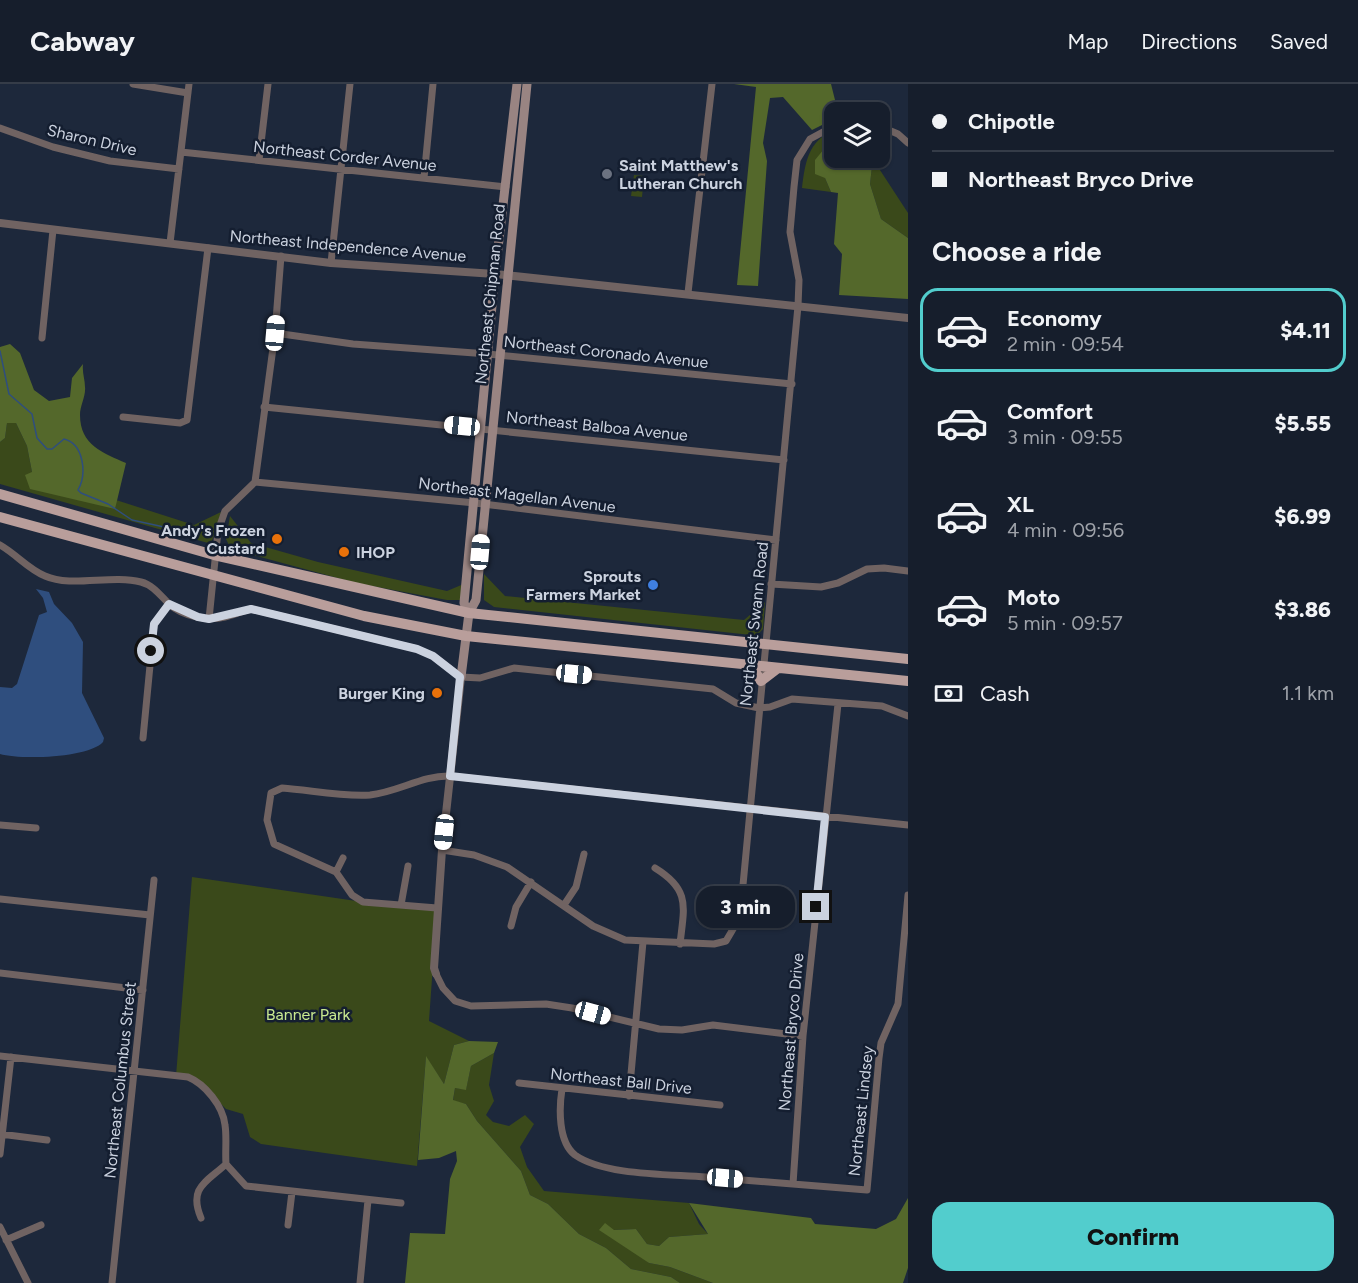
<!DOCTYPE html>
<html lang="en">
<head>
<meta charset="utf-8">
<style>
	body { margin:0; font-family:Figtree,sans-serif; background:#1f2734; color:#f1f3f6; height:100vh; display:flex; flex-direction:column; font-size:22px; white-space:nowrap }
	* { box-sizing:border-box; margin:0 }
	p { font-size:20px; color:#9ea2a9 }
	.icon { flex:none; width:33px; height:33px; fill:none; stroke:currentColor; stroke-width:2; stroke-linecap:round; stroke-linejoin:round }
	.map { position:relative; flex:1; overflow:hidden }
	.drawer { display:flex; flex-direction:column; background:#161e2c; width:450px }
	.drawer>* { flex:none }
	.hud { display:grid; align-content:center; height:132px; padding:0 24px; background:#161e2c }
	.tools { position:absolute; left:824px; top:18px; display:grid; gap:12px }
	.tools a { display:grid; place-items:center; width:66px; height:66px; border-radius:12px; background:#161e2c; box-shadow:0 2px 4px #0004,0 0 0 2px #353c48; font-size:30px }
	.end { position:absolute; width:27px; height:27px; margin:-14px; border:8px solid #cbd2df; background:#111; box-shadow:0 0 0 3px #111 }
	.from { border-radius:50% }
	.bubble { position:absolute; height:42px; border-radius:18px; background:#161e2c; box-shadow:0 2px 4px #0004,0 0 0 2px #353c48; font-size:20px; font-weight:800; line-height:42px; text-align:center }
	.car { position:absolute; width:18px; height:36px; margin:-18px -9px; border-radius:8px; box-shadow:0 0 4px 2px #0007; background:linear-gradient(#fff 24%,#345 0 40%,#fff 0 76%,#345 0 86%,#fff 0) }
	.hud b { display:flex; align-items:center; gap:21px; height:57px; font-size:22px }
	.hud b+b { border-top:2px solid #353c48 }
	.hud i { width:15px; height:15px; background:#f1f3f6 }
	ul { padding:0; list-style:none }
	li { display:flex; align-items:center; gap:18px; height:84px; margin:0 12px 9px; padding:0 12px; border:3px solid transparent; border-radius:18px }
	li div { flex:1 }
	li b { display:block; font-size:22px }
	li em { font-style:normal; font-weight:800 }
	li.active { border-color:#52cdcd }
	li>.icon { width:54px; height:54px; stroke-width:1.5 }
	h2 { padding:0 24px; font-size:27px; line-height:72px }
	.pay { display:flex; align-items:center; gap:15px; height:66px; padding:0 24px; font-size:22px }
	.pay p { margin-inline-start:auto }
	.button { display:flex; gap:12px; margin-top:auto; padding:12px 24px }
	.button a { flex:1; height:69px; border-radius:18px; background:#52cdcd; color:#111; font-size:24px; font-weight:800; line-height:69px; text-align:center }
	header { display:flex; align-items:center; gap:36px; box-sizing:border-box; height:84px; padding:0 30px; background:#161e2c; border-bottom:2px solid #353c48 }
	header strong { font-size:28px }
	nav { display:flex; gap:33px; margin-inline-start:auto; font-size:21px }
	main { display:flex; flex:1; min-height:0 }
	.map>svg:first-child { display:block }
	.green { fill:#3a491a }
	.forest { fill:#54682b }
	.water { fill:#2f4e7e }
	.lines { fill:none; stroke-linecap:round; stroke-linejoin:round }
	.stream { stroke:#2f4e7e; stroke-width:1.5 }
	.minor { stroke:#706362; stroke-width:7 }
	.tertiary { stroke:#706362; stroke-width:8 }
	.secondary { stroke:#998482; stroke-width:9 }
	.primary { stroke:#b99e9b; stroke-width:10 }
	.route { stroke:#cbd2df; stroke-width:8 }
	.worship-dot { fill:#6b7280; stroke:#141e30; stroke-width:2 }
	.food-dot { fill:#e8710a; stroke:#141e30; stroke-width:2 }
	.shop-dot { fill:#3f7fe0; stroke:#141e30; stroke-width:2 }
	.labels { text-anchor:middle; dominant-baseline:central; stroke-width:5; stroke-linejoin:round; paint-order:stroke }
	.street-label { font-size:16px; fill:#cbd2df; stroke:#141e30 }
	.poi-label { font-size:16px; font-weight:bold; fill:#cbd2df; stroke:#141e30; text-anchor:end }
	.park-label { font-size:16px; fill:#c9e990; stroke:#141e30 }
</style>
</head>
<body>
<header>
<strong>Cabway</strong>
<nav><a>Map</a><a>Directions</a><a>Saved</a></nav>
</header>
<main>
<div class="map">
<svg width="908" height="1199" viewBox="0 0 908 1199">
	<rect width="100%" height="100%" fill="#1d283b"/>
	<!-- green -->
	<path class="green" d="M834,46L825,94L831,108L802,104C805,79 808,57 834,46Z
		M872,82L878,83L908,129V154L881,135L870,100Z
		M634,91L644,92L642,113L631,112Z
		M7,339H16L27,362L32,388L115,425L116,416L194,441L221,428L212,457L208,459L0,400V358L5,354Z
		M230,432L251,459L318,478L447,507L466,499L460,516H447L356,499L231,465L226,455Z
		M484,490L505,512L744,536L765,518L763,545L757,551H751L494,523L484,516Z
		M192,793L363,818L437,824L429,937L469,957L454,961L444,1000L426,973L417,1082L261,1060L250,1053L243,1030L226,1025L204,1003L176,992Z
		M494,969L489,1001L494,1017L486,1031L493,1038L509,1042L525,1031L534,1040L520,1063L527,1083L544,1107L689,1119L699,1140L708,1150L669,1153L659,1162L647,1160L636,1145L614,1146L649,1179L670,1183L713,1199H680L671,1193L631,1185L606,1164L579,1150L548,1120L530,1111L521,1087L477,1037L466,1020L453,1017L455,1004L466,1005L471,982Z"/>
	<!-- forest -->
	<path class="forest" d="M734,0H831L838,28H834V35L812,46L783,13L770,14L763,59L767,77L758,202L737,201L756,3Z
		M834,52V74H857L859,80L872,82L870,100L881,135L908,154V215L839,211L842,170L834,160L838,109L831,108L825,94L815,90V76L824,65L832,63Z
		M10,260L20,269L34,306L49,317L70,313L72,294L83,280C82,289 85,295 85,303C86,312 80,322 80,331C80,361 103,369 126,379L115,425L30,405L25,391L32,388L27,362L16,339H7L5,354L0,358V263Z
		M469,957L498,958L494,969L471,982L466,1006L455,1004L453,1016L466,1020L477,1037L521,1087L530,1111L548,1120L579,1150L606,1164L631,1185L671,1193L680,1199H405L410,1149L445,1150L450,1095L457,1077L456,1067L439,1074L418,1076L426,972L444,1000L454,961Z
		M908,1114V1184L903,1199H713L670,1183L649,1179L599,1146L605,1139L614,1146L636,1145L647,1160L659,1162L669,1153L708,1150L689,1119L811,1134L815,1140L876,1145L896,1135Z"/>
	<!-- water -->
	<path class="water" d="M36,505L49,508L54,520L72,539L83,558L82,609L104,654L103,658C89,674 20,676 0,670V603L12,604L17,600L39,531L47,528L43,514Z"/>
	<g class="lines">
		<!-- stream -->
		<path class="stream" d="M0,267L9,310L32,330L37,354L47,365H52L64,355C84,360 87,390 78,406L81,409L108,420L132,436L164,443"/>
		<!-- minor -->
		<path class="minor" d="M133,0L188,9
			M879,42L898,50L908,59
			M0,44L53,63L110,77L179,85
			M181,68L506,103
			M259,76L268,0
			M424,94L433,0
			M170,159L189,0
			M331,179L350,0
			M688,209L712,0
			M275,249L353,260L488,270L792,300
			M42,254L53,146
			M264,323L784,376
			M123,333L180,339L187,336L208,164
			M255,398L475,419L776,456
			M0,461C16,470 28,485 45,492C72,504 111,490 141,498C153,501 160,511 169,520C183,533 208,537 225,533C234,531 242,527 251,525L417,565L433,572L461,593L480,594L514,584L713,605L736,619L759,624L770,623L792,615L882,622L908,632
			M771,500L821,503L838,499L867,485L884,484L908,487
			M209,535L218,447L225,427L255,398L275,249L281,172
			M143,654L154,540L169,520
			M0,741L36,744
			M442,766L474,771L507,783L593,842L625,856L714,860L726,857L736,840L741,822L798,222L799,196L790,148L794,103L797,76L810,55L834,42
			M655,784C691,806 684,823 680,860
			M336,788L343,774
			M0,815L150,831
			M401,821L408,782
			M564,821L576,803L584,770
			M437,824L363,818L352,811L336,788L274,760L267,736L271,709L282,704C310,706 342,713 370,711C398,708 423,691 450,692L908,741
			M511,842L516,823L531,798
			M0,889L143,906
			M436,890L443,904L455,917L471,922L546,920L572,924L659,945L682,946L713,941L803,952
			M0,972L188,993C205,1000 223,1022 225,1041C227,1054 225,1067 226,1080L246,1102L401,1119
			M519,999L720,1021
			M562,1005C559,1024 558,1058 575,1071C605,1092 670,1090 706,1093C760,1097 813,1102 867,1106L879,974L881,959L898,920L908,811
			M629,1012L643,858
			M0,1050L47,1056
			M0,1070L11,973
			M793,1100L803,952L838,620
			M201,1134C188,1103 207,1098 226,1080
			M288,1141L292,1108
			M0,1143L28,1199
			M6,1156L41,1141
			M112,1199L154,796
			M360,1199L368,1116"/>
		<!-- tertiary -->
		<path class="tertiary" d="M0,139L331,179L495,190L908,234
			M436,890L434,884L442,766L461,593"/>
		<!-- secondary -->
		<path class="secondary" d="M469,529L464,519L495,190L517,0
			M461,593L469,529L476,516L527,0"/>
		<!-- primary -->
		<path class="primary" d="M0,410L214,471L469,529L908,575
			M0,433L364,532L466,552L908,597
			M745,582L754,586L761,597L778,584"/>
	</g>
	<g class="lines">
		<!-- route -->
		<path class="route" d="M151,567L154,540L169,520L198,533L209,535L251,525L417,565L433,572L460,593L450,692L825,733L816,823"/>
	</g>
	<!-- markers -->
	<circle class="worship-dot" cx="607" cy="90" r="6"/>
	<g class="food-dot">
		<circle cx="277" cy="455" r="6"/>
		<circle cx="344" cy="468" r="6"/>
		<circle cx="437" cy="609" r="6"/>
	</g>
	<circle class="shop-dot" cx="653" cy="501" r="6"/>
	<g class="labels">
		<!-- street labels -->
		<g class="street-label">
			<text transform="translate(92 56) rotate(13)">Sharon Drive</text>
			<text transform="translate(345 72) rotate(6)">Northeast Corder Avenue</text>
			<text transform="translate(348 162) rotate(5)">Northeast Independence Avenue</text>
			<text transform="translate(490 210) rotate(-84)">Northeast Chipman Road</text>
			<text transform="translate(606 268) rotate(6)">Northeast Coronado Avenue</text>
			<text transform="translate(597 342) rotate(6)">Northeast Balboa Avenue</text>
			<text transform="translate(517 411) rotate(7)">Northeast Magellan Avenue</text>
			<text transform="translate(754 540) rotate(-84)">Northeast Swann Road</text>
			<text transform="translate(791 948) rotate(-85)">Northeast Bryco Drive</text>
			<text transform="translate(120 996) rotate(-84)">Northeast Columbus Street</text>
			<text transform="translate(621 997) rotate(6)">Northeast Ball Drive</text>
			<text transform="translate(861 1027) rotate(-84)">Northeast Lindsey</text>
		</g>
		<!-- poi labels -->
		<g class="poi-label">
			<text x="619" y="81" text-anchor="start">Saint Matthew's<tspan x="619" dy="18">Lutheran Church</tspan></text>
			<text x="265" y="446">Andy's Frozen<tspan x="265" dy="18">Custard</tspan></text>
			<text x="356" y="468" text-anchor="start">IHOP</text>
			<text x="641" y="492">Sprouts<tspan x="641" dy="18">Farmers Market</tspan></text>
			<text x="425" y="609">Burger King</text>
		</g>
		<!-- park labels -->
		<g class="park-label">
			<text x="308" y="930">Banner Park</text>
		</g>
	</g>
</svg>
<div class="tools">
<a><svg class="icon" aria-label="layers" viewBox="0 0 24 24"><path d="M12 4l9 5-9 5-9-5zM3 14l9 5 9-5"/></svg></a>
</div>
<i class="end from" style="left:151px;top:567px"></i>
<i class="end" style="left:816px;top:823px"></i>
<div class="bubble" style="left:696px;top:802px;width:99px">3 min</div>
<i class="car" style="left:275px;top:249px;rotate:5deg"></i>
<i class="car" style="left:462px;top:342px;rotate:276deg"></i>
<i class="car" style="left:480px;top:468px;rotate:5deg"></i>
<i class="car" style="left:574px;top:590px;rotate:96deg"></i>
<i class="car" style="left:444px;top:748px;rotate:186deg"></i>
<i class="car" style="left:593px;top:929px;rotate:105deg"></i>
<i class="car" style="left:725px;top:1094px;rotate:95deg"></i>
</div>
<section class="drawer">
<div class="hud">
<b><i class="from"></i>Chipotle</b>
<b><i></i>Northeast Bryco Drive</b>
</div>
<h2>Choose a ride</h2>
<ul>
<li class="active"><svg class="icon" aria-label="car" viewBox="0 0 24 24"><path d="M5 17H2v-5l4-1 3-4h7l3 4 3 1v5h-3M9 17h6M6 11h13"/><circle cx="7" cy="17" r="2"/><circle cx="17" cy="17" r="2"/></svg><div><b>Economy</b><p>2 min · 09:54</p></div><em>$4.11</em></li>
<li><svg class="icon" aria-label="car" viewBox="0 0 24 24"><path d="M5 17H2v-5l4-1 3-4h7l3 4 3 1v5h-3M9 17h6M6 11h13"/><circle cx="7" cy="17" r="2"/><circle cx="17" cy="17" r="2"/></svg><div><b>Comfort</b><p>3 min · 09:55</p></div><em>$5.55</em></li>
<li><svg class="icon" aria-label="car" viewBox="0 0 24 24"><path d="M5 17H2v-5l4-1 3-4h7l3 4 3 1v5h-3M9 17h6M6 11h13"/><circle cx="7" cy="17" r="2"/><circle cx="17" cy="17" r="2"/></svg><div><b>XL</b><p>4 min · 09:56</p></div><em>$6.99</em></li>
<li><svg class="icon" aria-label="car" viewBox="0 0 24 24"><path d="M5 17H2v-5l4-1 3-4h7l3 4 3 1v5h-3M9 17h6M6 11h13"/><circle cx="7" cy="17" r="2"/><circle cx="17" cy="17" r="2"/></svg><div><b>Moto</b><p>5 min · 09:57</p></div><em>$3.86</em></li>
</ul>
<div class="pay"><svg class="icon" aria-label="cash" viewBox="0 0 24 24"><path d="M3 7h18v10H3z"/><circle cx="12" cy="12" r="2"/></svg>Cash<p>1.1 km</p></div>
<div class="button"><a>Confirm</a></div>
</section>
</main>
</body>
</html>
